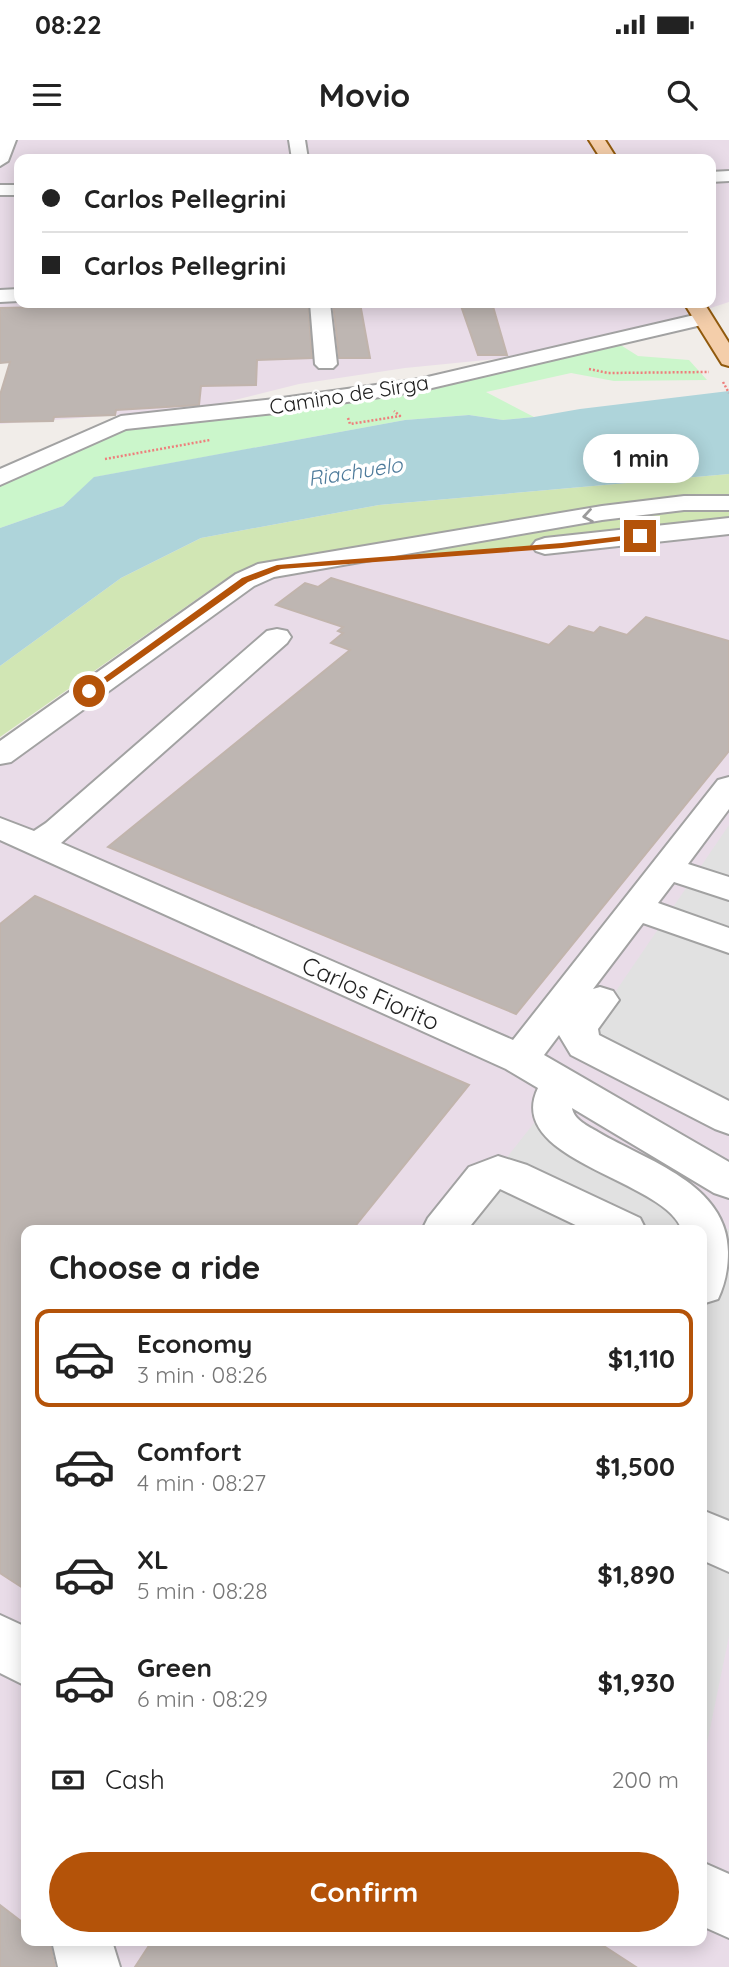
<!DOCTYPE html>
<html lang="en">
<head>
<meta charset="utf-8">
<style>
	body { margin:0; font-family:Quicksand,sans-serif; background:#f2f2f2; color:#222; height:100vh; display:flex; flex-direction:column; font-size:26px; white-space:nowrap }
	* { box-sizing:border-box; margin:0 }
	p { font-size:23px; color:#767676 }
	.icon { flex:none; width:38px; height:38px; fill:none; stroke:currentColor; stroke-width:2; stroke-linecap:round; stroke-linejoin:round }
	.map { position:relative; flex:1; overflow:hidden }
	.panel { position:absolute; left:21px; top:1085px; width:686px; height:721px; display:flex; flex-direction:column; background:#fff; border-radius:14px; box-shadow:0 4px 18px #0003 }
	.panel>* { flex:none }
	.top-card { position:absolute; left:14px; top:14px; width:702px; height:154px; border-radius:14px; box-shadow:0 4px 18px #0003; display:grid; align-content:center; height:154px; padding:0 28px; background:#fff }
	.end { position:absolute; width:32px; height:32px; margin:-16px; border:9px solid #b45309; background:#fff; box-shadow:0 0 0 4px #fff }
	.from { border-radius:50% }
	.bubble { position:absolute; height:49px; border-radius:24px; background:#fff; box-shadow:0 4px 18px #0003; font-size:23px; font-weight:700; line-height:49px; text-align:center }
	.top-card b { display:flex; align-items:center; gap:24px; height:66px; font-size:26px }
	.top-card b+b { border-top:2px solid #e0e0e0 }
	.top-card i { width:18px; height:18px; background:#222 }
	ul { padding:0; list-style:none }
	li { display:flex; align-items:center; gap:21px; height:98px; margin:0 14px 10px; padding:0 14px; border:4px solid transparent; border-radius:14px }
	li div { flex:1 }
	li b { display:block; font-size:26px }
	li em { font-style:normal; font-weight:700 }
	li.current { border-color:#b45309 }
	li>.icon { width:63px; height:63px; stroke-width:1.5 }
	h2 { padding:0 28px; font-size:32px; line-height:84px }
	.pay { display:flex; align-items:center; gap:18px; height:77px; padding:0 28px; font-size:26px }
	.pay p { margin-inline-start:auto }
	.button { display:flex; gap:14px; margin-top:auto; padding:14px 28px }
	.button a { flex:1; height:80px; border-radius:42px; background:#b45309; color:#fff; font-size:28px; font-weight:700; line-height:80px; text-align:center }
	.status { display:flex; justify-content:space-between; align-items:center; height:49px; padding:0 35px; background:#fff; direction:ltr }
	.status svg { height:19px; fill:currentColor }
	header { display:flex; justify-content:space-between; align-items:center; height:91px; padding:0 28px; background:#fff; font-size:32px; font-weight:700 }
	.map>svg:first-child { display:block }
	.industrial { fill:#e9dce8; fill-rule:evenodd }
	.grass { fill:#d1e6b4 }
	.park { fill:#cbf6cb }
	.parking { fill:#e1e1e1 }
	.water { fill:#aed4da }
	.building { fill:#beb6b2; stroke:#c1b4ac; stroke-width:2 }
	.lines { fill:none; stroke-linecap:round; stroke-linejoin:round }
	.minor-casing { stroke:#a2a2a2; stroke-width:4 }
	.major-casing { stroke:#915a0d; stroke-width:4 }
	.path { stroke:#ee7e7c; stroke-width:2.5; stroke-dasharray:2 2; stroke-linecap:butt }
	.minor { fill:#fff; fill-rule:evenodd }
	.major { fill:#f4ceaa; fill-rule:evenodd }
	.oneway { stroke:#9b9b9b }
	.route { fill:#b45309 }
	.labels { text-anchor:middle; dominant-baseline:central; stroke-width:7; stroke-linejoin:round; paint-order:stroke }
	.far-street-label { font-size:21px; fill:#212121; stroke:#fff }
	.far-water-label { font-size:21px; font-style:italic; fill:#4e7b9b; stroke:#fff }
	.street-label { font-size:24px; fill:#212121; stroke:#fff }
</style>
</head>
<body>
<div class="status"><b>08:22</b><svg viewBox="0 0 49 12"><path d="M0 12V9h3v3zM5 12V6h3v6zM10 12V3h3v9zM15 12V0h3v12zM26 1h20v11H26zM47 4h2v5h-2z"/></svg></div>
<header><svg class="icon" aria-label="menu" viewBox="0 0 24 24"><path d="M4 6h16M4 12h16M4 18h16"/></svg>Movio<svg class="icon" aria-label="search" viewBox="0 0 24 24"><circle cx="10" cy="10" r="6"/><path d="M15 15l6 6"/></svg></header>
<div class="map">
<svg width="729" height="1827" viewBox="0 0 729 1827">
	<rect width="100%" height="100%" fill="#f1ede9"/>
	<!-- industrial -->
	<path class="industrial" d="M0,0H729V162L668,182L496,219L405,228L299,244L199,269L0,284L10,223H0ZM19,19H710V163H19Z
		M729,360V1827H0V602L238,436ZM26,1090H702V1801H26Z"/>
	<!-- grass -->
	<path class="grass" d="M729,334V357L255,426L224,440L0,597V526L121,438L201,398L379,365Z
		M729,363V386L562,405L295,423L602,373Z"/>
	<!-- park -->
	<path class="park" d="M619,204L638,216L689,220L707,240L614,241L571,233L486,252L534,277L503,280L469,275L405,280L95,337L63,366L0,388V343L29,334L117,289L275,271Z"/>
	<!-- parking -->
	<path class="parking" d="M729,685V971L588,892Z
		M534,983L729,1090V1496L702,1628V1090H450Z"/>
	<!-- water -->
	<path class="water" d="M729,251V334L379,365L201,398L121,438L0,526V388L63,366L94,337L405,280L469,275L503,280L534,277L580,269Z"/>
	<!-- building -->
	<path class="building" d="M237,163H308L312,218L257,220L256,245L201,246L199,265L116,270L115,275L54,277L53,281L0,282V255L10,222L0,223V168Z
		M333,163H360L370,218H339Z
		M460,163H492L507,215H478Z
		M331,438L549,505L569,486L594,493L600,487L627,495L646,477L729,501V611L516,874L108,707L350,510L331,503L343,493L338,491L343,487L276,465L305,443L318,447Z
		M35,756L469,945L352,1090H26V1450L0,1433V784Z
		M0,1765L26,1785V1801H46L50,1804L55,1827H0Z
		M152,1801H596L636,1827H135Z"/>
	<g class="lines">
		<!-- minor casing -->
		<g class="minor-casing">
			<path id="minor" d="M0,0H16L8,21L0,26Z
				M289,0H305L308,19H292Z
				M729,31V41L710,42V32Z
				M0,45H19V55H0Z
				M19,149V161L0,162V150Z
				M310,163H330L337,224L333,228H319L315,224Z
				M703,173L710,175L713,179L710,183L419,251L275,273L126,289L0,345V329L121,276L275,259L419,239Z
				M684,356H729V370H684L602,380L274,437L254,446L11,622L0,624V601L236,434L258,424L602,366Z
				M729,378V394L545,414L536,411L532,406L536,401L545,398Z
				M277,489L287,491L291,497L287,503L61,703L513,900L718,640L729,637V669L688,724L729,737V760L674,742L658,763L729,788V813L643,783L593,849L600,847L613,851L619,860L598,889L599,895L729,961V994L715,989L571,915L559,895L544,915L729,1022V1058L714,1053L572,968C574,980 588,986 598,992C647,1021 728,1044 728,1112C728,1129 725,1144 718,1159L702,1164V1090H682C665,1039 503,1021 538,948L506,929L0,700V678L34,691L46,683L267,491Z
				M498,1016L527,1025L640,1078L646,1090H586L500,1049L467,1090H422L428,1078L469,1027Z
				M702,1370L729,1381V1432L702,1420Z
				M0,1475L26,1487V1546L0,1533Z
				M702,1722L729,1734V1798L702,1786Z
				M52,1801H112L120,1827H58Z"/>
		</g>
		<!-- major casing -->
		<g class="major-casing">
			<path id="major" d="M589,0H605L617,19H601Z
				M684,163H704L729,203V226L722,224Z"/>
		</g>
		<!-- path -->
		<path class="path" d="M589,229L608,233L709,232
			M723,242L729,253
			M348,278L350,284L400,276L394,271
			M105,319L210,300"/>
		<!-- minor -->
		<use href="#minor" class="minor"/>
		<!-- major -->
		<use href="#major" class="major"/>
	</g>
	<!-- one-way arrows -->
	<defs><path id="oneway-chevron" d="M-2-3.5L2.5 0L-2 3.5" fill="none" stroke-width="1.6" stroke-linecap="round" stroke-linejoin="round" transform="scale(1.75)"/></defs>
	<use class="oneway" href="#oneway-chevron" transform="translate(588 376) rotate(171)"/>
	<!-- route -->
	<path class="route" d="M640,394L643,398L562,408L281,429L248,442L92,553L85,551L242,438L277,425L562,403Z"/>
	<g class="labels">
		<!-- far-street labels -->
		<g class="far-street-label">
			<text transform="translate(349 254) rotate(-9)">Camino de Sirga</text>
		</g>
		<!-- far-water labels -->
		<g class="far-water-label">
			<text transform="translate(355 331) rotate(-9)">Riachuelo</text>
		</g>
		<!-- street labels -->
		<g class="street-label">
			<text transform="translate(371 853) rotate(24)">Carlos Fiorito</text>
		</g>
	</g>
</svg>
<i class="end from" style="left:89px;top:551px"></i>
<i class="end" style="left:640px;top:396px"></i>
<div class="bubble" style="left:583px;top:294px;width:116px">1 min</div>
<div class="top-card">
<b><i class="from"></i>Carlos Pellegrini</b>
<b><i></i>Carlos Pellegrini</b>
</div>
<section class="panel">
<h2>Choose a ride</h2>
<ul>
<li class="current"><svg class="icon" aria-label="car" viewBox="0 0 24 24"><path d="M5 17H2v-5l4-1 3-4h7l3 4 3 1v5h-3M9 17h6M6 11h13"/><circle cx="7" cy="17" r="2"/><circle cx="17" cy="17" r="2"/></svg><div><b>Economy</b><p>3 min · 08:26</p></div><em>$1,110</em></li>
<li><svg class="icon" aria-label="car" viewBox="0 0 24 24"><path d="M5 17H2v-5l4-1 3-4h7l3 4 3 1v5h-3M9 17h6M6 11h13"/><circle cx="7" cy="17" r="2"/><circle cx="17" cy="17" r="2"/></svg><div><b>Comfort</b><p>4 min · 08:27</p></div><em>$1,500</em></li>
<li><svg class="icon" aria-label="car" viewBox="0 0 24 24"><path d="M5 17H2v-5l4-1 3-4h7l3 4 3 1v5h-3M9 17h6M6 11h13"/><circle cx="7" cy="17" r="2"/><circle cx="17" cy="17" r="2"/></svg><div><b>XL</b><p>5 min · 08:28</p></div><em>$1,890</em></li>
<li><svg class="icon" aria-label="car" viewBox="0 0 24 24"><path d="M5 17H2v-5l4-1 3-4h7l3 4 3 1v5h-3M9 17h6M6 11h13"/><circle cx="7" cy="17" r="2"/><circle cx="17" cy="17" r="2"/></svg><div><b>Green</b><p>6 min · 08:29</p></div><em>$1,930</em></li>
</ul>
<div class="pay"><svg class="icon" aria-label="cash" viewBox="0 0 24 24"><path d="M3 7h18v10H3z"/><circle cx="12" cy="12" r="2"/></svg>Cash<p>200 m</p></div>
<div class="button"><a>Confirm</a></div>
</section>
</div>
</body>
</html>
